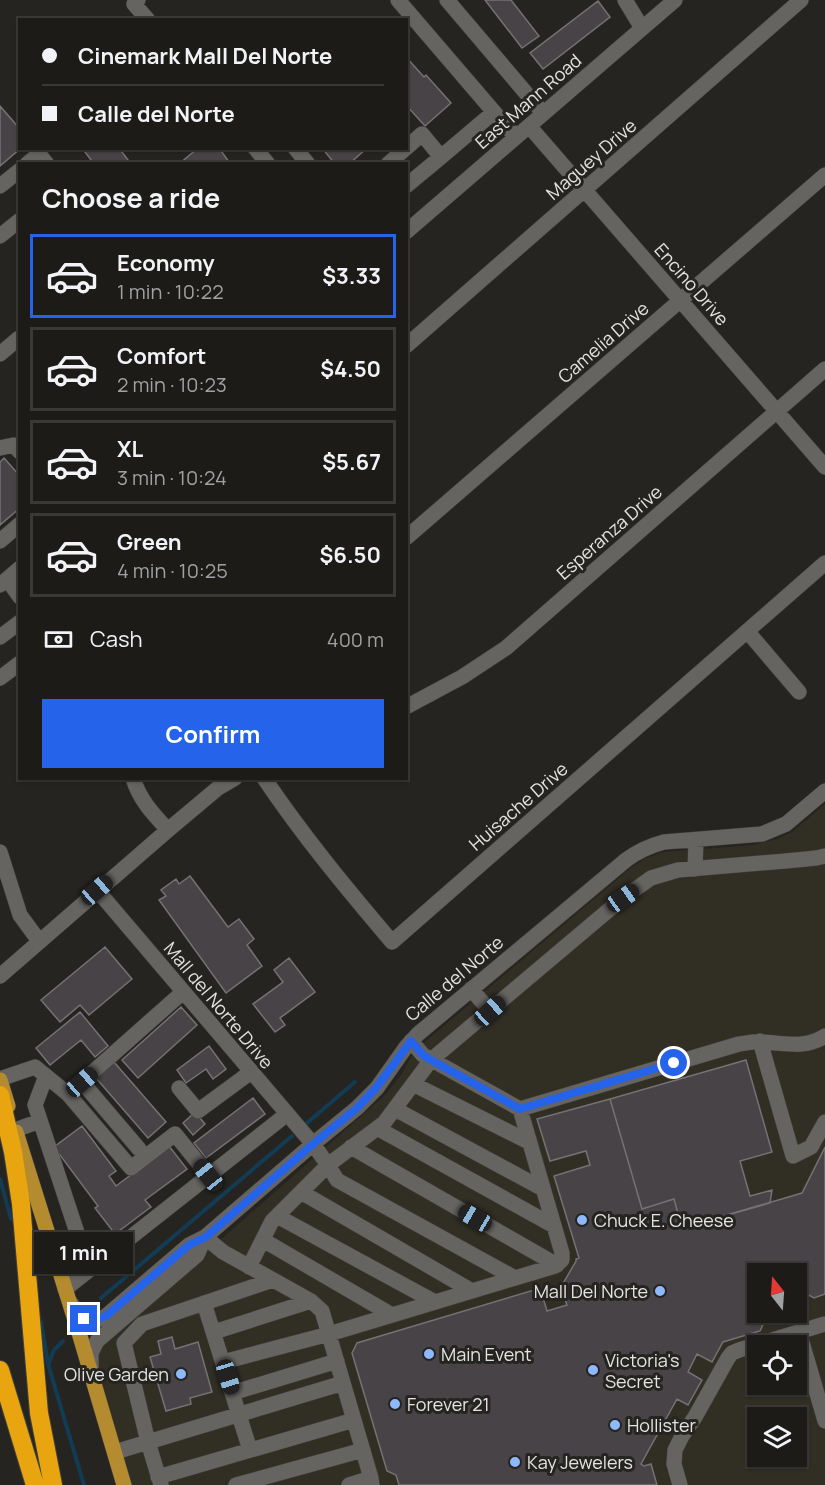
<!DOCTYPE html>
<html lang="en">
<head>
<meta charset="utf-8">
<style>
	body { margin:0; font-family:Manrope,sans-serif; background:#292825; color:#f1f3f6; height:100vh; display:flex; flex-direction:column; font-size:22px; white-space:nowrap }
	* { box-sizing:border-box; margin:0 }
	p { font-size:20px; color:#a0a1a2 }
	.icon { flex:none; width:33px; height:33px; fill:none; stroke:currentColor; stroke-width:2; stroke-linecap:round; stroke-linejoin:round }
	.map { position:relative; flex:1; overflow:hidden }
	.side { position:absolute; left:18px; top:162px; width:390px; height:618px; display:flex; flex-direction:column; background:#1c1b18; border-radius:0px; box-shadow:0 2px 4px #0004,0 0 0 2px #3a3937 }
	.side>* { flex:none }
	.hud { position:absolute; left:18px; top:18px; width:390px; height:132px; border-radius:0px; box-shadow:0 2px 4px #0004,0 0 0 2px #3a3937; display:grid; align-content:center; height:132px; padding:0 24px; background:#1c1b18 }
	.needle { width:39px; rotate:343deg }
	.tools { position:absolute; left:747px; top:1263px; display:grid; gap:12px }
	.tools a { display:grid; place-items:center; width:60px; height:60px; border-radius:0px; background:#1c1b18; box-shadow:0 2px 4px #0004,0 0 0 2px #3a3937; font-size:30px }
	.end { position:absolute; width:27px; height:27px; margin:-14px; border:8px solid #2563eb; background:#fff; box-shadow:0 0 0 3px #fff }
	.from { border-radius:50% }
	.bubble { position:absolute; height:42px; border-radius:0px; background:#1c1b18; box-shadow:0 2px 4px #0004,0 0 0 2px #3a3937; font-size:20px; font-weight:700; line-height:42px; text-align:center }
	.car { position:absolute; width:18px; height:36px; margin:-18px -9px; border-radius:8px; box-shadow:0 0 4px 2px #0007; background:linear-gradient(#222 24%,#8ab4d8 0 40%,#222 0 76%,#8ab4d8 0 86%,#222 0) }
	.hud b { display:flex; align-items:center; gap:21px; height:57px; font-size:22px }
	.hud b+b { border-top:2px solid #3a3937 }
	.hud i { width:15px; height:15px; background:#f1f3f6 }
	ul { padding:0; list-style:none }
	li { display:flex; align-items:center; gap:18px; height:84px; margin:0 12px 9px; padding:0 12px; border:3px solid #3a3937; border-radius:0px }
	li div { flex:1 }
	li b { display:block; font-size:22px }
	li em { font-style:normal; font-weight:700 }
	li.active { border-color:#2563eb }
	li>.icon { width:54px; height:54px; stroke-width:1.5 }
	h2 { padding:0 24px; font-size:27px; line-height:72px }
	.pay { display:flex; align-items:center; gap:15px; height:66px; padding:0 24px; font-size:22px }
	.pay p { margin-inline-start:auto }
	.action { display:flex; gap:12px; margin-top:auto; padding:12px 24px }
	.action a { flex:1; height:69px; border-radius:0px; background:#2563eb; color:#fff; font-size:24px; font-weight:700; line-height:69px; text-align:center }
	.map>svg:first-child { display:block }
	.built { fill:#312e24; fill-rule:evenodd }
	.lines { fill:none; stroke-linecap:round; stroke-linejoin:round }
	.stream { stroke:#123b54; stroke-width:4 }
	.building { fill:#474347; stroke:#757175; stroke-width:1.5 }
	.minor-casing { stroke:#42413d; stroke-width:16 }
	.major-casing { stroke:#42413d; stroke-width:16 }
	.highway-casing { stroke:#42413d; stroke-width:20 }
	.minor { stroke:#666460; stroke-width:15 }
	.major { stroke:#b48b2f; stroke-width:15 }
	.highway { stroke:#e8a50f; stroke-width:18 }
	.route { stroke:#2563eb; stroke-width:8 }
	.poi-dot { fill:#8eb9fd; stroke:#262420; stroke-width:2 }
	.labels { text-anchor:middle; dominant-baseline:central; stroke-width:6; stroke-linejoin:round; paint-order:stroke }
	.street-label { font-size:18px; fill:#e3e3e0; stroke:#262420 }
	.poi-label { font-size:18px; fill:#e3e3e0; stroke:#262420; text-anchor:start }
</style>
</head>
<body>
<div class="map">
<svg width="825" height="1485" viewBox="0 0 825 1485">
	<rect width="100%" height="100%" fill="#262420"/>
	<!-- built -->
	<path class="built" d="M825,804V1485H132L94,1357L101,1345L385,1095L401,1075L412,1055L421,1045L632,867L646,858L663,852L753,845L777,839L792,832ZM758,1274H796V1312H758ZM758,1346H796V1384H758ZM758,1418H796V1456H758Z"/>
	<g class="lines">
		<!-- stream -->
		<path class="stream" d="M307,1123L355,1082
			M0,1179L11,1219
			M101,1298L292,1136
			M41,1321L48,1364L84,1485
			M49,1363L54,1350L63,1341"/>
	</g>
	<!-- building -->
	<path class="building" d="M485,0H511L539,36L522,48Z
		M598,1L610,17L543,69L530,53Z
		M406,57L424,77L426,75L451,103L425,126L406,105Z
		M0,106L20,129V148H21L0,166Z
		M82,148H119L131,164H94Z
		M198,148H219L229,162L227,164H179Z
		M322,148H367L349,164H335Z
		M4,458L20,476V508L0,525V462Z
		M190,876L228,927L239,919L254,939L247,945L262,966L226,993L159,900L166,896L161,890L176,879L179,884Z
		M105,947L132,979L89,1015L80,1005L60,1022L41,1000Z
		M289,958L315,992L280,1018L285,1025L275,1032L253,1004L283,982L274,970Z
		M181,1007L197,1025L138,1078L122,1060Z
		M80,1012L108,1046L95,1057L81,1040L50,1065L36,1048Z
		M209,1046L226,1069L213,1079L206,1069L186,1083L177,1070Z
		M746,1060L772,1152L740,1161L750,1196L772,1190L770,1203L682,1228L674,1199L642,1209L610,1099Z
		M114,1062L166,1122L148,1138L96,1078Z
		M253,1098L265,1114L206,1158L194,1143Z
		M610,1099L642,1209L674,1199L682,1228L802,1193L825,1147V1294L814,1298L805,1293L807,1299L796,1302V1274H758V1312H769L760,1331L723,1342L712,1362L697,1354L688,1372L702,1380L688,1405L677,1399L641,1464L644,1466L651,1464L657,1485H399L396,1475L387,1471L352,1353L357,1343L534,1290L542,1294L547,1311L567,1305L561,1287L576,1261V1259L579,1258L554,1176L590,1165L586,1151L550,1161L537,1119Z
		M195,1112L205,1124L193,1135L183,1123Z
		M82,1126L116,1171L109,1176L116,1186L169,1146L187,1169L145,1200L151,1207L115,1234L95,1208L98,1206L54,1147Z
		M172,1337L175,1349L198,1342L212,1392L190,1398L191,1404L166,1411L150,1357L161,1354L158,1341Z"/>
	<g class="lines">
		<!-- minor casing -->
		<g class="minor-casing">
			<path id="minor" d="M138,0L134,4L148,20
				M398,0L494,112
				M447,0L543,113
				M625,0L642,28
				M529,126L825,467
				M255,148L268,164
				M295,148L308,164
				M406,148L422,134L441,157L494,112L516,137
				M27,164L39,154L47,164
				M388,164L406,148
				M0,186L20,170
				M406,186L441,157
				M406,232L675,0
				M0,236L20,220
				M406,346L801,0
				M0,354L19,338
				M0,448L14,445L20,452
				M406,538L825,175
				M0,541L20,524
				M7,579L20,597
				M0,585L20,568
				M747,631L799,692
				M0,637L20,622
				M0,678L20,663
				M406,707L462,677L506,648L825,369
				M133,778C139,799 153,814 168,830
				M264,778C303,836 347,889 392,942L825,563
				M0,852L20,915L39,941
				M695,869L696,840
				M97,890L313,1144L328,1165L272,1221L249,1267
				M0,976L168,830L218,788L235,778
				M471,989L490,1011
				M760,1041L793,1156L811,1147L825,1122
				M46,1076L35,1105L89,1269
				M0,1079L35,1067L68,1094L183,992
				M82,1082L139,1149
				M413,1084L529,1142
				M179,1088L198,1111L251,1072
				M68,1094L131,1168L175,1134L208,1175
				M395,1109L543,1189
				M520,1109L739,1044C747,1043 755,1041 763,1042C785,1043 805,1049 825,1036
				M377,1128L554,1226
				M15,1130L40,1121
				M351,1147L557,1265
				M301,1192L472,1291
				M277,1216L435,1302
				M205,1237L223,1252L311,1301L322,1311L371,1478L372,1485
				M263,1240L392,1315
				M515,1278L337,1180L328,1165L384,1123L431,1060L623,898L651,878L678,870L786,861L816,858L825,856
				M65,1289L287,1114
				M70,1302C80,1317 87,1327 106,1316L189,1245L205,1237L313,1144L357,1108L377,1088L406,1047L418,1034L626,860C638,851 649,846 664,842L762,834L786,824L825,791
				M204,1303L250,1450
				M214,1332L311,1301
				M799,1332L825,1421
				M223,1362L329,1334L555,1266L562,1260V1253L520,1109L423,1055L411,1041
				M91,1370V1353L97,1341L197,1255L205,1237
				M232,1393L337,1361
				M115,1452L343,1383
				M158,1477L354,1420
				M161,1485L148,1442L124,1343L142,1324L273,1280
				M236,1485L363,1450
				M349,1485L371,1478
				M680,1485L674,1464L675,1450L682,1436L695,1417L728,1358L732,1353L739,1350L825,1324"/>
		</g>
		<!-- major casing -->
		<g class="major-casing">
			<path id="major" d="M0,1080L8,1106
				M16,1132L80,1336L124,1485"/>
		</g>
		<!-- highway casing -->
		<g class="highway-casing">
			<path id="highway" d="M0,1095L13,1152L21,1204L39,1413L53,1485
				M0,1370L35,1485"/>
		</g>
		<!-- minor -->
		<use href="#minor" class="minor"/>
		<!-- major -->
		<use href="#major" class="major"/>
		<!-- highway -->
		<use href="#highway" class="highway"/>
	</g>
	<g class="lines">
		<!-- route -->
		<path class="route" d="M84,1319L95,1320L106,1316L189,1245L206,1237L313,1144L357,1108L376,1088L411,1041L423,1055L431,1060L520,1109L674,1063"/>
	</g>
	<!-- markers -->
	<g class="poi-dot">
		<circle cx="582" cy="1220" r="6"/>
		<circle cx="660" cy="1291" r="6"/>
		<circle cx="429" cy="1354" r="6"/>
		<circle cx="593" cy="1370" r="6"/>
		<circle cx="181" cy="1374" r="6"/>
		<circle cx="395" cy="1404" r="6"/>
		<circle cx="615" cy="1425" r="6"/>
		<circle cx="515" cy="1462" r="6"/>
	</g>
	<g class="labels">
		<!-- street labels -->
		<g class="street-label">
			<text transform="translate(528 101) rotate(-41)">East Mann Road</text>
			<text transform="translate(591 159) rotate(-41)">Maguey Drive</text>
			<text transform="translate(692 284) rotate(49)">Encino Drive</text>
			<text transform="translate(603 342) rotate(-41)">Camelia Drive</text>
			<text transform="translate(609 532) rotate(-41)">Esperanza Drive</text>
			<text transform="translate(518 806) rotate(-41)">Huisache Drive</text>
			<text transform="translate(454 978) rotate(-40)">Calle del Norte</text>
			<text transform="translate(219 1005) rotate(50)">Mall del Norte Drive</text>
		</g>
		<!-- poi labels -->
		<g class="poi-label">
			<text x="594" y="1220">Chuck E. Cheese</text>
			<text x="648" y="1291" text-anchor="end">Mall Del Norte</text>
			<text x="441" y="1354">Main Event</text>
			<text x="605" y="1360">Victoria's<tspan x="605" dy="21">Secret</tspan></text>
			<text x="169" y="1374" text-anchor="end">Olive Garden</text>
			<text x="407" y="1404">Forever 21</text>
			<text x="627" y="1425">Hollister</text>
			<text x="527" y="1462">Kay Jewelers</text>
		</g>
	</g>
</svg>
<div class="tools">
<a><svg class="needle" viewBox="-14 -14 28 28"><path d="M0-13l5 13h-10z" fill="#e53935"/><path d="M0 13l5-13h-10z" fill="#a0a1a2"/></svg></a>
<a><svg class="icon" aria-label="locate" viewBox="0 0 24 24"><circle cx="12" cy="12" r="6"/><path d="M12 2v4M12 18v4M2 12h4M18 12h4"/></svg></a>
<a><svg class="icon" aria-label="layers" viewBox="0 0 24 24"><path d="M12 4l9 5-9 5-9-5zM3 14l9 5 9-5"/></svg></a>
</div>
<i class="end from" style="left:674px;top:1063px"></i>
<i class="end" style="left:84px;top:1319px"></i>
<div class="bubble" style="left:34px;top:1232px;width:99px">1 min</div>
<i class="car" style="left:97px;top:890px;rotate:49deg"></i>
<i class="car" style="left:623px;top:898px;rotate:55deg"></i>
<i class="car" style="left:490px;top:1011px;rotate:48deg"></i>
<i class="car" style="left:82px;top:1082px;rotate:49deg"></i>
<i class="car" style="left:208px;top:1175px;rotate:321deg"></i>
<i class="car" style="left:475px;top:1218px;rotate:300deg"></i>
<i class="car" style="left:228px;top:1377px;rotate:163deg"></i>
<div class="hud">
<b><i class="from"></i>Cinemark Mall Del Norte</b>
<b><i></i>Calle del Norte</b>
</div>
<section class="side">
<h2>Choose a ride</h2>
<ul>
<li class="active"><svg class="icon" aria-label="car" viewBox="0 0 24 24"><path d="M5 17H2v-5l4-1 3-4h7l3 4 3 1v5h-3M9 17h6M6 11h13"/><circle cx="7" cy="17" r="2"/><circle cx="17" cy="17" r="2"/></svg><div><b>Economy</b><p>1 min · 10:22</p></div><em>$3.33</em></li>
<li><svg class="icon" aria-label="car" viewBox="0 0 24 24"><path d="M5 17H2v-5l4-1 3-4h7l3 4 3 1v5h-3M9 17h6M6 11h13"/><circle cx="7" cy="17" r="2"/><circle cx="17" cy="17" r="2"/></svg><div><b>Comfort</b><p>2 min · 10:23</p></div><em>$4.50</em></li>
<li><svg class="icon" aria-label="car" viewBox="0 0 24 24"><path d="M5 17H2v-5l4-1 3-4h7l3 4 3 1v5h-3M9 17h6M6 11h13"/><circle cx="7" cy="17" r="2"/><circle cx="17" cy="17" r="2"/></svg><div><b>XL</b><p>3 min · 10:24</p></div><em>$5.67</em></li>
<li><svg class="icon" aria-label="car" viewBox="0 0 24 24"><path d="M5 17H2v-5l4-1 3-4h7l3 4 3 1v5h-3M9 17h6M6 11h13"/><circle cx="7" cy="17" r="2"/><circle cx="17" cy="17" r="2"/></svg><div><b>Green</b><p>4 min · 10:25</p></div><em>$6.50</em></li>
</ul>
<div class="pay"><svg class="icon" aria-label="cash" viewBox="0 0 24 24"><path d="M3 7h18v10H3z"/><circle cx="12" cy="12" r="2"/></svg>Cash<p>400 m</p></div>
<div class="action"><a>Confirm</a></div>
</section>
</div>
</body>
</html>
